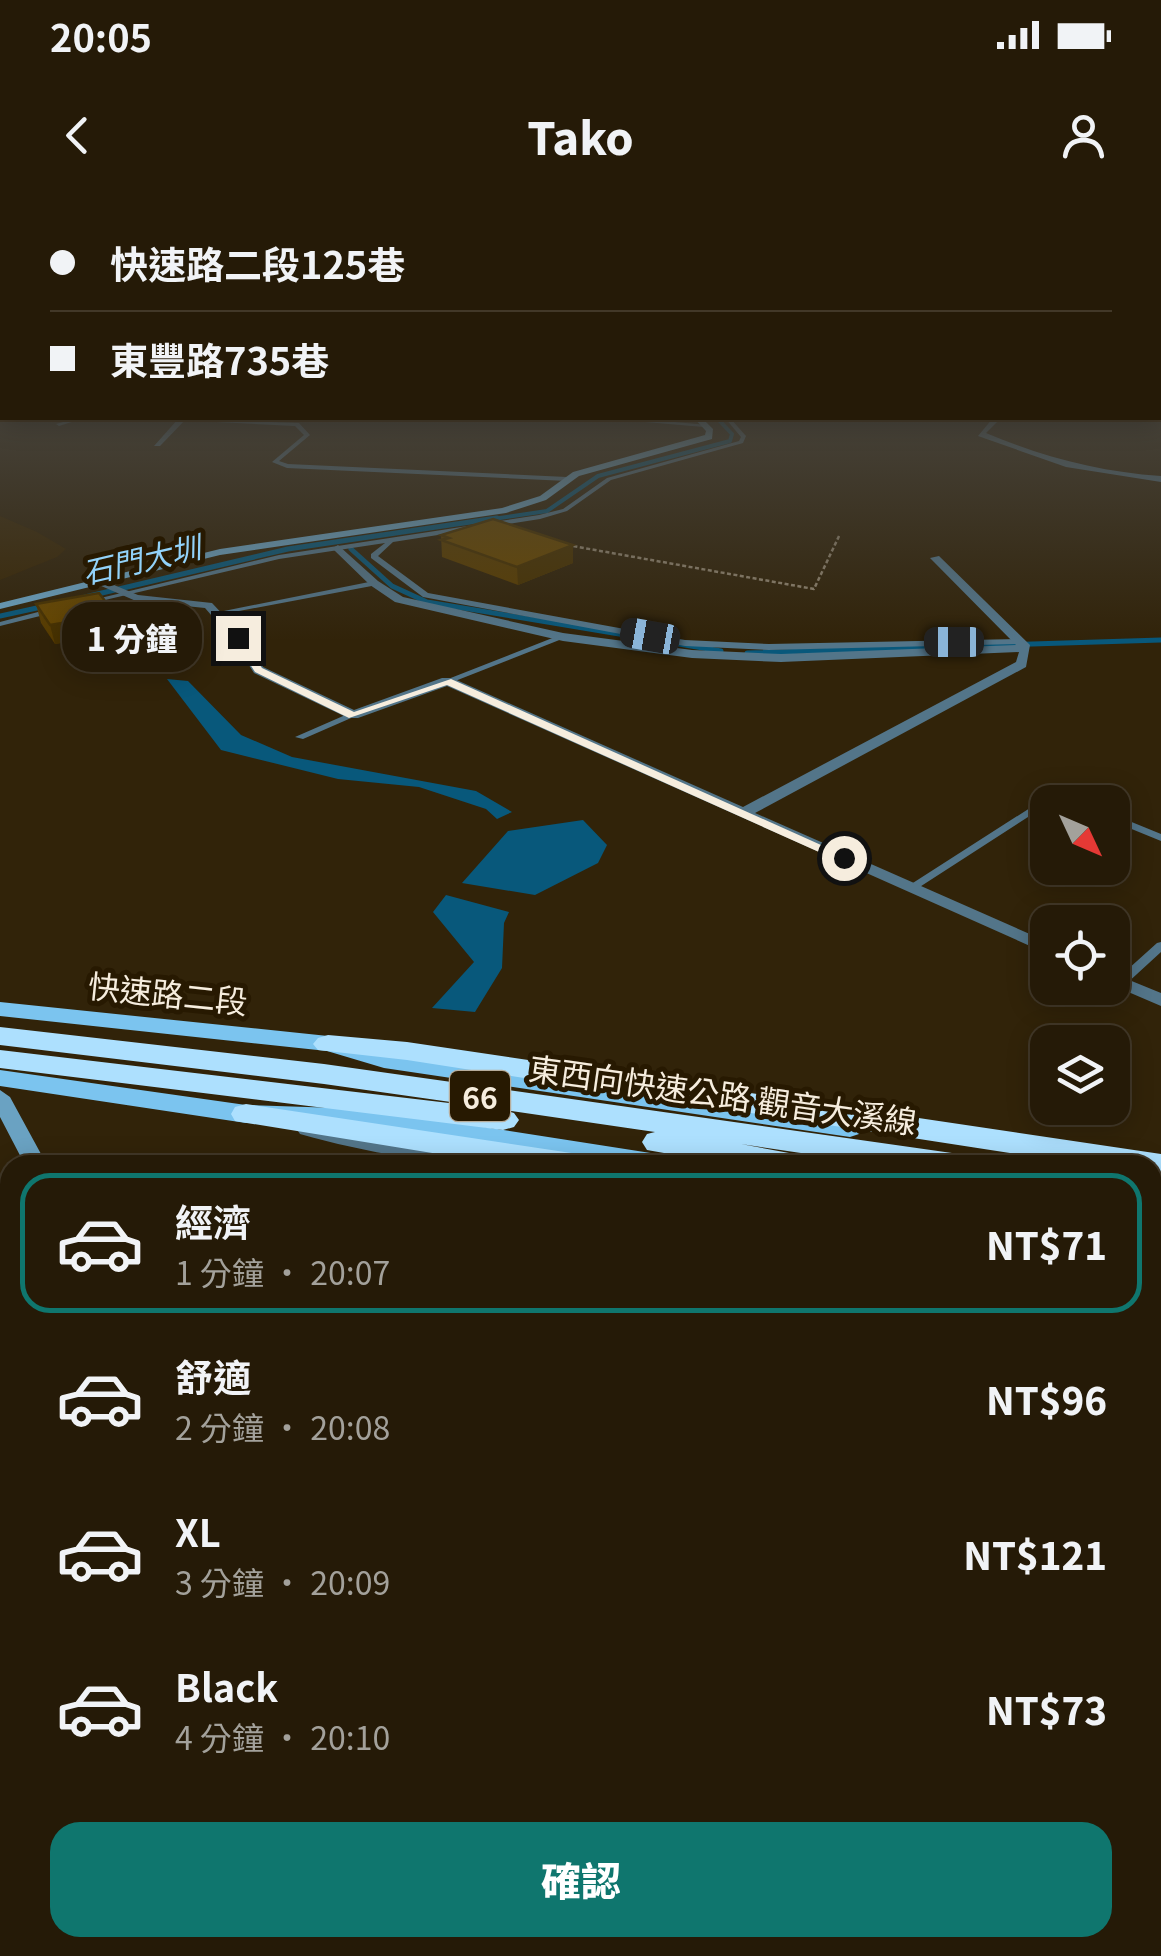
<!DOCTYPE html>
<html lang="zh-TW">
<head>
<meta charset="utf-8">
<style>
	body { margin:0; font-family:Georgia,"Noto Sans TC",serif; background:#2d2311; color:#f1f3f6; height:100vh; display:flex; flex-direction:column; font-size:38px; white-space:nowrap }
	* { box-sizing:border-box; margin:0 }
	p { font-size:32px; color:#a3a19b }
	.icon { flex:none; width:55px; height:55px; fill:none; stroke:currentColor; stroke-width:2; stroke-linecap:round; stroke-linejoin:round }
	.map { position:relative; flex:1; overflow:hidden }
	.side { position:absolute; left:0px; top:955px; width:1162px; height:802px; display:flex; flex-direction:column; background:#251a07; border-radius:30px 30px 0 0; box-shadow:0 5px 25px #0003,0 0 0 2px #423828 }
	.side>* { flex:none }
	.guide { position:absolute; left:0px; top:0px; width:1162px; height:220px; box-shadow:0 5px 25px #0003,0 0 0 2px #423828; display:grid; align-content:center; height:220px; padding:0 50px; background:#251a07 }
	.needle { width:65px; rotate:134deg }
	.tools { position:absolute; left:1030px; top:585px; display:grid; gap:20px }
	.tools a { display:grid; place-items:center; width:100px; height:100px; border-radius:20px; background:#251a07; box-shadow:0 5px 25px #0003,0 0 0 2px #423828; font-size:50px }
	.end { position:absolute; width:45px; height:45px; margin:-22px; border:12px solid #f6edde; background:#111; box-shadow:0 0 0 5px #111 }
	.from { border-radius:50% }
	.bubble { position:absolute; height:70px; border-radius:30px; background:#251a07; box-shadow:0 5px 25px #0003,0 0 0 2px #423828; font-size:32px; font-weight:800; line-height:70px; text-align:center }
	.car { position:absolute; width:30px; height:60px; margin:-30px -15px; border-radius:12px; box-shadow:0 0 8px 2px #0007; background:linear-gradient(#222 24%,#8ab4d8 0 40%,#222 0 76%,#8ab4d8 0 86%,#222 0) }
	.guide b { display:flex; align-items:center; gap:35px; height:95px; font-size:38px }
	.guide b+b { border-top:2px solid #423828 }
	.guide i { width:25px; height:25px; background:#f1f3f6 }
	ul { padding:18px 0 0; list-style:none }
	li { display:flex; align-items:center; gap:30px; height:140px; margin:0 20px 15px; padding:0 30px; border:5px solid transparent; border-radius:30px }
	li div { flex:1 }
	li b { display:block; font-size:38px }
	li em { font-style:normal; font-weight:800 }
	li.selected { border-color:#0f766e }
	li>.icon { width:90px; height:90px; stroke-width:1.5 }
	.primary-button { display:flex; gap:20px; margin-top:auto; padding:20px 50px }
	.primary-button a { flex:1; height:115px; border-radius:30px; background:#0f766e; color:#fff; font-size:40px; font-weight:800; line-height:115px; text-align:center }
	.status { display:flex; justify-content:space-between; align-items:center; height:70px; padding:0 50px; background:#251a07; direction:ltr }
	.status svg { height:28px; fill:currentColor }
	header { display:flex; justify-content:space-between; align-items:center; height:130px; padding:0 50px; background:#251a07; font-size:45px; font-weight:800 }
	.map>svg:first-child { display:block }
	.built { fill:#392705 }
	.water { fill:#08587b }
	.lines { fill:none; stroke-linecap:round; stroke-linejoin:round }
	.stream-far1 { stroke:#08587b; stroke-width:4 }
	.stream { stroke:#08587b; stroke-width:5 }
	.path { stroke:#8f836e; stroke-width:2.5; stroke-dasharray:4 2.5; stroke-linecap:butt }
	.lane { fill:#537589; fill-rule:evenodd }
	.street { fill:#537589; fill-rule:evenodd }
	.secondary { fill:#6aa2c2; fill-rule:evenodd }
	.primary { fill:#7bc4ef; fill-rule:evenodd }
	.highway { fill:#ade0fe; fill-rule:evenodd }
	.wall { fill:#593d00 }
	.shaded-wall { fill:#483200 }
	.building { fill:#674700; stroke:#483200; stroke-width:2.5 }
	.route { fill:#f6edde }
	.labels { text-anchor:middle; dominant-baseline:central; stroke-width:10; stroke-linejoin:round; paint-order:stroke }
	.far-water-label { font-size:30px; font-style:italic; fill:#92d2f9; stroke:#271901 }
	.shield { fill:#271901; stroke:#b8ad9c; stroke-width:2.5 }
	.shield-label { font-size:30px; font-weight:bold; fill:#f6edde }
	.street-label { font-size:32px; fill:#f6edde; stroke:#271901 }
</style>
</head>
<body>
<div class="status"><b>20:05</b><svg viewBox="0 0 49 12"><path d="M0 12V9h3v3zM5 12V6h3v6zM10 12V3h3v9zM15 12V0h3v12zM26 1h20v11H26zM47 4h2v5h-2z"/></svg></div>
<header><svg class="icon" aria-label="back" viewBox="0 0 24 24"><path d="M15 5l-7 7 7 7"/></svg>Tako<svg class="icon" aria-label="person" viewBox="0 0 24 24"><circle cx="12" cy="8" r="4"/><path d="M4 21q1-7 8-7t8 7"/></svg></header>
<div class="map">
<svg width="1161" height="1756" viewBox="0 0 1161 1756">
	<rect width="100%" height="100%" fill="#312309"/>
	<!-- built -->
	<path class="built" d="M0,316L37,332L66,349L57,357L0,380Z"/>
	<!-- water -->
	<path class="water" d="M167,479L188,481L241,535L292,557L476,591L512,612L497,619L486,609L419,587L338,579L221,550Z
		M583,620L607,645L598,663L535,695L462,683L508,631Z
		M446,695L509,712L504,723L502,768L475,812L432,808L474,762L433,712Z"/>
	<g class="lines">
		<!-- stream-far1 -->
		<path class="stream-far1" d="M479,321L547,311L598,276L730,241L732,234L717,218"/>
		<!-- stream -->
		<path class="stream" d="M351,349L392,386L427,402L721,451
			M85,397L288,349L497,318
			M0,416L46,406
			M747,453L1161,440"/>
		<!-- path -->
		<path class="path" d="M567,345L814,389L840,334"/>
		<!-- lane -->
		<path class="lane" d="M77,218H84L59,226L56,224Z
			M137,218L299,223L310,235L279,261L288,264L567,277L570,279L567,281L287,268L272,262L304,235L295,226Z
			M725,218H730L746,236L743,243L611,280L567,311L540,319L393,342L378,356L428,393L685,440L769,444L1019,439L1023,442L1022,444L769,450L685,446L423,397L371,358V354L385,343L279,359L88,404L84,402L279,355L539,315L563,309L607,278L739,241L741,237Z
			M374,381L378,383L377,385L218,415L214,413Z
			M57,407L61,409L60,411L0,426V422Z
			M560,435L567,437L450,483L443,481Z
			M350,513L358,515L303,539L295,537Z
			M1058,590L1086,602H1073L1059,597L915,690L911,691L905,688Z
			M1112,614L1161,634V641L1112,621Z
			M1161,742V752L1125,785H1117L1115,782L1117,779L1157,743Z
			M305,926L345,937L500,960L505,961L507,965C438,965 367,953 300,934L298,931L300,928Z"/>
		<!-- street -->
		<path class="street" d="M179,218H187L160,246H154Z
			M598,218H630L708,225L704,227Z
			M993,218H1001L986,233C1043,257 1100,272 1161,276V282L1066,267L978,236Z
			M338,345L378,381L403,397L563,433L692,450L781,454L1016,445L930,358L939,356L1030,445L1026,467L755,613L1048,742V754L447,486L358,518H348L254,473L233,440L205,408L136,401L92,382L102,380L138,395L212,403L242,435L263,467L354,510L442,478H452L743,607L1016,462L1019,452L781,462L692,458L563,441L395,402L370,385L334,350L333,348Z
			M1112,773L1161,793V806L1112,785Z"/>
		<!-- secondary -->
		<path class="secondary" d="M694,218H702L713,229L712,239L579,276L546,300L506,313L220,355L0,409V403L220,349L502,308L540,296L573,272L705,235L706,231Z
			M0,890L10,897L47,965H25L0,917Z
			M461,1748H498L502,1756H464Z"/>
		<!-- primary -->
		<path class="primary" d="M0,802L328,836L385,852L850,919L859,922L863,928L859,934L850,937L384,868L327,851L0,816Z
			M0,870L246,905L368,909L670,956L680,958L683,965H611L368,927L246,923L0,886Z
			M1152,1030L1161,1031V1053L1152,1052Z"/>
		<!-- highway -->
		<path class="highway" d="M0,827L324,864L959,954L970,957L975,965H882L741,944L811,957L816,965H732L647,950L642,942L647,934L655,932L504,910L514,913L519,920L514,927L503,930L0,868V850L500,909L324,884L0,845Z
			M328,835L407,842L1161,954V976L1152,975V965H1088L407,860L318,850L313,844L318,838Z
			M246,904L578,954L589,957L594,965H506L235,921L231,914L235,907Z
			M1152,981L1161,982V1006L1152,1005Z
			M1152,1010L1161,1011V1035L1152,1034Z
			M1152,1041L1161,1043V1069L1152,1067Z"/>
	</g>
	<!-- wall -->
	<path class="wall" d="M441,335L573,363L518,385L442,357Z
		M36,404L115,414L119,433L55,444L41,423Z"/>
	<!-- shaded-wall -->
	<path class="shaded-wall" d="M573,345V363L518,385L517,367Z
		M115,414L119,433L55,444L50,425Z"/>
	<!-- building -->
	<path class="building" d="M493,319L573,345L517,367L441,340L449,338L441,335Z
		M99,393L115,414L50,425L36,404Z"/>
	<!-- sky -->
	<linearGradient id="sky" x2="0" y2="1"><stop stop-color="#1b1305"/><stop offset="0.44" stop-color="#48453e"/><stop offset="1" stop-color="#48453e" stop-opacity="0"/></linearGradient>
	<rect width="1161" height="441" fill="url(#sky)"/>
	<!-- route -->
	<path class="route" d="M238,435L262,468L354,512L451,479L850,658L839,661L447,485L349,518L255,472L233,438Z"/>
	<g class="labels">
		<!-- far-water labels -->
		<g class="far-water-label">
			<text transform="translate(141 358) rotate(-13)">石門大圳</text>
		</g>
		<!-- shield labels -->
		<rect class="shield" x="450" y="871" width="60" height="50" rx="8"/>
		<g class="shield-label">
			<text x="480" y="896">66</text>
		</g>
		<!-- street labels -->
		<g class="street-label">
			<text transform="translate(168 792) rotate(6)">快速路二段</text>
			<text transform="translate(723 893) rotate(8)">東西向快速公路 觀音大溪線</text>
		</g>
	</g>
</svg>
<div class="tools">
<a><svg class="needle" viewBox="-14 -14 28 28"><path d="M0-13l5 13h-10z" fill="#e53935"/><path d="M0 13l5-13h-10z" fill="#a3a19b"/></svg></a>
<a><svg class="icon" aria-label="locate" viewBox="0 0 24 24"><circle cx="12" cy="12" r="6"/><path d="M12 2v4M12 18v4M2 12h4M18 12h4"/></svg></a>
<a><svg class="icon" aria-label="layers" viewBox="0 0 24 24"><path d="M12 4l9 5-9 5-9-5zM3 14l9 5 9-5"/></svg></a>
</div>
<i class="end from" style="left:844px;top:658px"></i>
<i class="end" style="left:238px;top:438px"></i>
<div class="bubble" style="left:62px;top:402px;width:140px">1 分鐘</div>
<i class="car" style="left:650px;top:436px;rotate:280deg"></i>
<i class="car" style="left:954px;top:442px;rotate:270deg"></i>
<div class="guide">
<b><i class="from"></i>快速路二段125巷</b>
<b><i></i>東豐路735巷</b>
</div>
<section class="side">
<ul>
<li class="selected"><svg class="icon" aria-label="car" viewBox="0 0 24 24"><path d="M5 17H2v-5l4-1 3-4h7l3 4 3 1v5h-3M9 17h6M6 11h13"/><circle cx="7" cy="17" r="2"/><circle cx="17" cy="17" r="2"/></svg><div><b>經濟</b><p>1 分鐘 · 20:07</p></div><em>NT$71</em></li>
<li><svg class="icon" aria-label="car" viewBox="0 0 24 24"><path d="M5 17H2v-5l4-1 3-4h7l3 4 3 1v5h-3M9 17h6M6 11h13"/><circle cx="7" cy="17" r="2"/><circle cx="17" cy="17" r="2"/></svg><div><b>舒適</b><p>2 分鐘 · 20:08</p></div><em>NT$96</em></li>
<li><svg class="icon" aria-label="car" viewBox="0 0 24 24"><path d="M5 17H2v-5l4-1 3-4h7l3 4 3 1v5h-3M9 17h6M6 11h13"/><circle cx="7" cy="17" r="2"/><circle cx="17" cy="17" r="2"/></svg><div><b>XL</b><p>3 分鐘 · 20:09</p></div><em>NT$121</em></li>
<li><svg class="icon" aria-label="car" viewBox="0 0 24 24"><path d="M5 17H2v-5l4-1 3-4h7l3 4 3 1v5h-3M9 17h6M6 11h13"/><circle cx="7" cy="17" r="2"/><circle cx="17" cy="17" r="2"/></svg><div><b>Black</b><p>4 分鐘 · 20:10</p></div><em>NT$73</em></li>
</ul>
<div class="primary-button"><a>確認</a></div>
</section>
</div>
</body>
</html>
